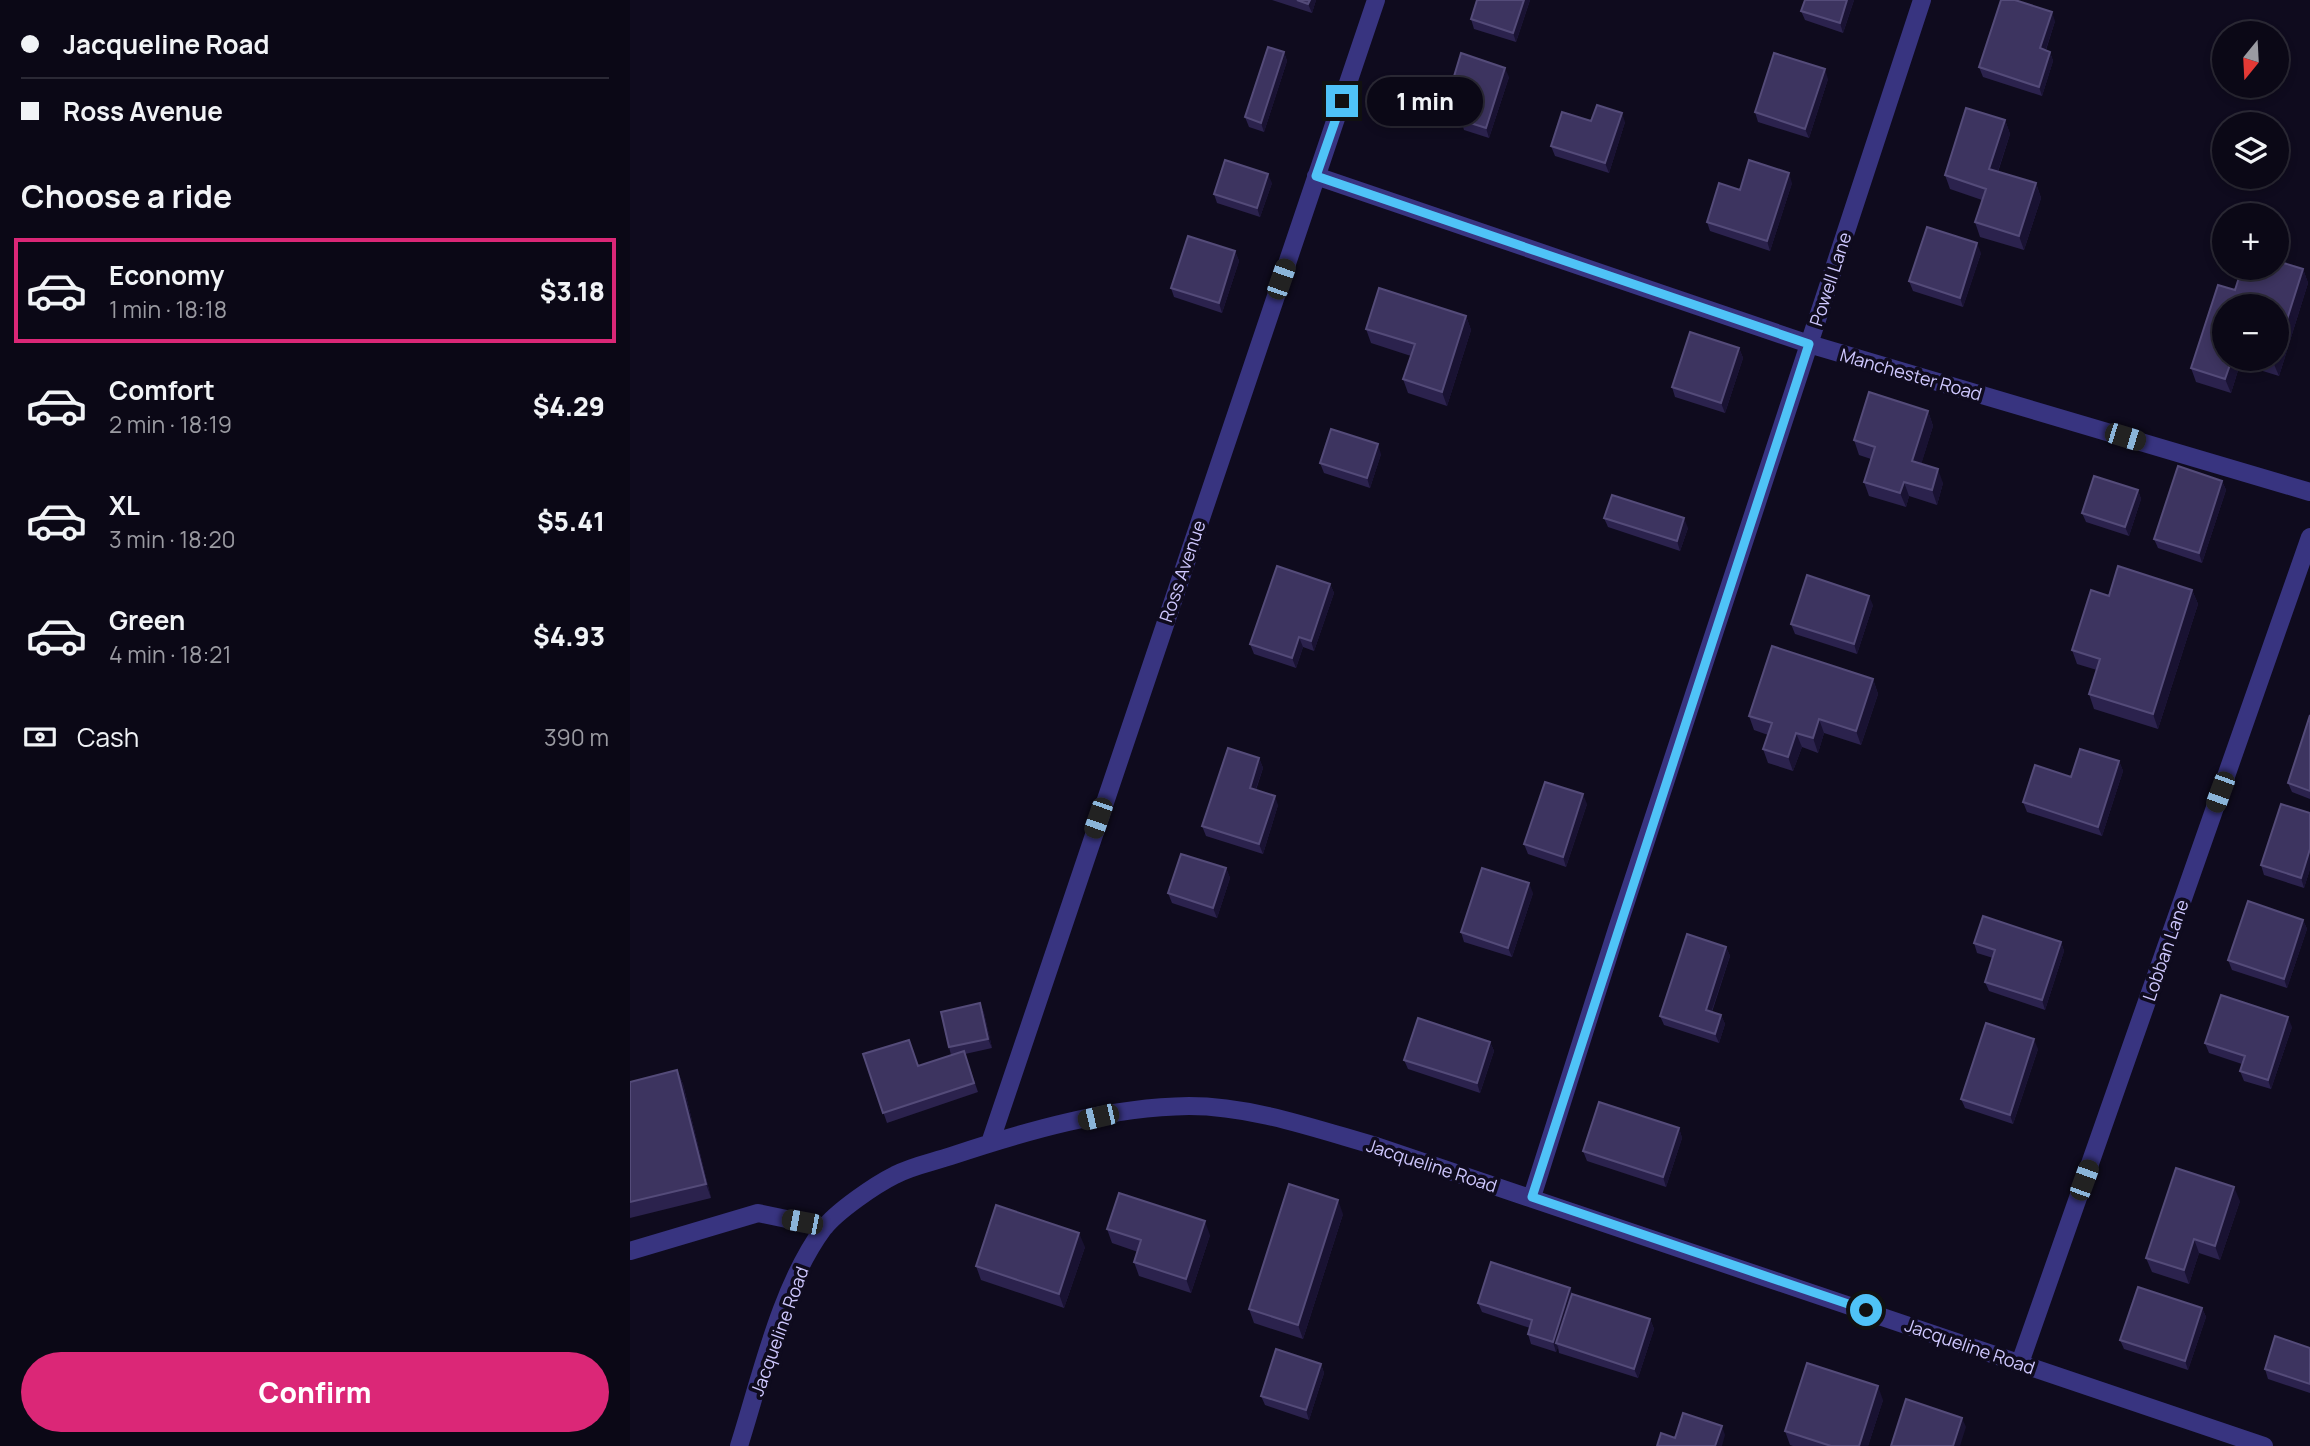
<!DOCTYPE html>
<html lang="en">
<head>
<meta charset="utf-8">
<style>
	body { margin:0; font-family:Manrope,sans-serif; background:#191623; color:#f1f3f6; height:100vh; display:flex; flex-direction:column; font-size:26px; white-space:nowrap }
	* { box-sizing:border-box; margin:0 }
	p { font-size:23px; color:#9a9aa1 }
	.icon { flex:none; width:38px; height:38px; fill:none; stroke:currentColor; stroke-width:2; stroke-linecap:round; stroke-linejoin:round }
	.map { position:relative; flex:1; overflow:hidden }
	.side { display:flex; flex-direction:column; background:#0b0816; width:630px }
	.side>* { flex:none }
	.guide { display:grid; align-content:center; height:154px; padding:0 21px; background:#0b0816 }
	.needle { width:46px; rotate:198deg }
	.controls { position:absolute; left:1582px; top:21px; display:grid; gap:14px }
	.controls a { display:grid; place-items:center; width:77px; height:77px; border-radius:50%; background:#0b0816; box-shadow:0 4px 10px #0003,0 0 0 2px #2b2935; font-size:35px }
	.end { position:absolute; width:32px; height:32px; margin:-16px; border:9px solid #4fc3f7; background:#111; box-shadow:0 0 0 4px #111 }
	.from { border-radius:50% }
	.bubble { position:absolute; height:49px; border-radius:24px; background:#0b0816; box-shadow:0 4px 10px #0003,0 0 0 2px #2b2935; font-size:23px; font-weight:800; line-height:49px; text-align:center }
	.car { position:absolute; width:21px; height:42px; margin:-21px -10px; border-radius:9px; box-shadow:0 0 5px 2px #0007; background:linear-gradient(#222 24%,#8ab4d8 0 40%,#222 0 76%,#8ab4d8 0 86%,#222 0) }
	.guide b { display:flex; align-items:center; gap:24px; height:66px; font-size:26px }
	.guide b+b { border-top:2px solid #2b2935 }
	.guide i { width:18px; height:18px; background:#f1f3f6 }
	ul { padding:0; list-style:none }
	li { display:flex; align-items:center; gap:21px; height:105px; margin:0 14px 10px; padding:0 7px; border:4px solid transparent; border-radius:0px }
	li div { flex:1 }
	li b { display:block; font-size:26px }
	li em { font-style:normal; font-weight:800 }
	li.selected { border-color:#db2777 }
	li>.icon { width:63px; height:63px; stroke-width:1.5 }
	h2 { padding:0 21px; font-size:32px; line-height:84px }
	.pay { display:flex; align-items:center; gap:18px; height:77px; padding:0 21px; font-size:26px }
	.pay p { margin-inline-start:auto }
	.cta { display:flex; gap:14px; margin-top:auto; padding:14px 21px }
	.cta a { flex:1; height:80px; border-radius:42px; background:#db2777; color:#fff; font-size:28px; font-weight:800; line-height:80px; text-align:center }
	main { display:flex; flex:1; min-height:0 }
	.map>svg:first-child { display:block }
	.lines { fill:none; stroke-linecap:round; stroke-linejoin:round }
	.street { stroke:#383480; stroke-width:18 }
	.wall { fill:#2b224d; fill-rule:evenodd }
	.shaded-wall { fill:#191232 }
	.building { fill:#3d3460; stroke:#544b79; stroke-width:2 }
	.route { stroke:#4fc3f7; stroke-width:9 }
	.labels { text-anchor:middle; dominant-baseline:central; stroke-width:7; stroke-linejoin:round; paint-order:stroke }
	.street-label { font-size:18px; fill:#cfc8ff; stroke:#0f0b1e }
</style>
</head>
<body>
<main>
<section class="side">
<div class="guide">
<b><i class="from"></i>Jacqueline Road</b>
<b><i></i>Ross Avenue</b>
</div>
<h2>Choose a ride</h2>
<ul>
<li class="selected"><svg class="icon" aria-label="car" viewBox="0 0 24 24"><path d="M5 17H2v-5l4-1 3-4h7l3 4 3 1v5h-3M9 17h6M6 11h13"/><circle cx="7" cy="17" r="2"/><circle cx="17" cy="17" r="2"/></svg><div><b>Economy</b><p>1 min · 18:18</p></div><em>$3.18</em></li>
<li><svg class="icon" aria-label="car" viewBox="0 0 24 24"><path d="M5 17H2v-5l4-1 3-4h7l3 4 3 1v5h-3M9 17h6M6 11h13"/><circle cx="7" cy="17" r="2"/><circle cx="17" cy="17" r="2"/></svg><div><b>Comfort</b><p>2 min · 18:19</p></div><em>$4.29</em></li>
<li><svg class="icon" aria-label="car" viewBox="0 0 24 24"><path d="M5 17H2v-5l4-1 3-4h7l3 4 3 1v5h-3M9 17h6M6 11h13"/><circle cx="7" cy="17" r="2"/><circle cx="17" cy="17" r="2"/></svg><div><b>XL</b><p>3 min · 18:20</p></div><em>$5.41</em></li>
<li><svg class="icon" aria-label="car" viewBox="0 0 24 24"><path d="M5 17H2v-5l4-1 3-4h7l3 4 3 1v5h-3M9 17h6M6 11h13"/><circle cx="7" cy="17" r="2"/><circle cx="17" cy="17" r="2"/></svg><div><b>Green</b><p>4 min · 18:21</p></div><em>$4.93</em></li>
</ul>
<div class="pay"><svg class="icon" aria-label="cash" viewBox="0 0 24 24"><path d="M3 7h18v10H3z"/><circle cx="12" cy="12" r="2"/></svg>Cash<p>390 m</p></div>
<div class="cta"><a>Confirm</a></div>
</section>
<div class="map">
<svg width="1680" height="1446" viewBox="0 0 1680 1446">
	<rect width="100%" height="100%" fill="#0f0b1e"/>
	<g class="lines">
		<!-- street -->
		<path class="street" d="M686,176L1179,344L1680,492
			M360,1143L746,0
			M902,1197L987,929L1292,0
			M0,1251L128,1213L195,1227
			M1390,1363L1680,537
			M109,1446C131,1377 150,1288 193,1229C207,1211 245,1185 265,1175C282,1166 303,1162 321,1156C396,1131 479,1107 559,1106C622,1106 686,1129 746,1146L1634,1446"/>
	</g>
	<!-- wall -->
	<path class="wall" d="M642,0H686L682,13Z
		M847,0H900L886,42L844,29L841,19Z
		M1224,0L1213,33L1175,20L1171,11Z
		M1425,21L1416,50L1420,52L1423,61L1412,96L1353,77L1349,67Z
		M654,52L657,61L634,132L619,127L615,117Z
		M879,77L859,138L834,130L831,120L838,97L825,92L822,83Z
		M1198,79L1179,138L1128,122L1125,112Z
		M1375,120L1380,134L1368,172L1406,183L1411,198L1394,250L1350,237L1345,222L1352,200L1320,189L1315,175Z
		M961,121L995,122L979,173L925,156L921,146Z
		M642,183L630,217L587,203L584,194Z
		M1162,183L1140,251L1080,231L1077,222L1110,190Z
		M605,251L609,261L592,313L544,297L541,288Z
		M1351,253L1333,307L1283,291L1279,281Z
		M1673,269L1678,283L1649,376L1610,364L1601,393L1566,382L1561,368L1605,290ZM1647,306V359H1594Z
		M836,316L841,330L817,406L778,393L773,379L781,356L741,343L736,329Z
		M1109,348L1113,358L1095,413L1045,397L1042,387Z
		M1298,411L1303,426L1291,464L1313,483L1307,505L1279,496L1276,507L1239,496L1234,482L1241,459L1229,455L1224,440Z
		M751,454L740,488L694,473L690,463Z
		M1592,481L1596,490L1572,563L1528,548L1524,539Z
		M1508,490L1511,499L1499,536L1456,522L1452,513Z
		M974,518L1058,528L1050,551L978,527Z
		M700,584L704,593L684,651L673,647L666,668L624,654L620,644Z
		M1562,590L1568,604L1528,729L1464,709L1459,694L1467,670L1447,664L1442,650L1479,596Z
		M1243,605L1227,654L1165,634L1161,624Z
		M1243,679L1248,694L1231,745L1194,733L1188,753L1172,747L1163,771L1138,763L1133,749L1138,735L1124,730L1119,716Z
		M1680,715V799L1662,792L1658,783Z
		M629,758L633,768L626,790L648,805L633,854L576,836L572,826Z
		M1489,761L1493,771L1472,836L1397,812L1393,802L1441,777Z
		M957,804L936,867L898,854L894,844Z
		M1680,813V869L1674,888L1634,875L1631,865Z
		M596,868L600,878L587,918L542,903L538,893Z
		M903,893L882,957L834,942L831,932Z
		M1673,920L1677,929L1657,988L1602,970L1598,960Z
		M1431,942L1434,951L1415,1010L1359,991L1355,982L1363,958L1347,953L1344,943Z
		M1096,947L1100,956L1082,1012L1091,1015L1095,1024L1089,1043L1034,1025L1030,1016Z
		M350,1003L354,1013L362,1048L335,1054L348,1092L257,1123L233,1054L288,1066L321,1055L319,1047Z
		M1662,1027L1641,1089L1614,1081L1610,1071L1612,1064L1579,1053L1575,1043Z
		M860,1042L864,1051L850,1093L778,1069L774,1060Z
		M1408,1049L1383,1124L1335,1108L1331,1099Z
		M47,1070L53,1084L81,1198L0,1218V1082Z
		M1049,1128L1052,1138L1036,1187L957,1161L953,1151Z
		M1610,1201L1590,1260L1569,1253L1559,1284L1522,1272L1516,1258Z
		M713,1214L673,1339L624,1323L619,1309Z
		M477,1229L580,1235L561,1293L509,1276L504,1262L508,1252L482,1243Z
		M455,1247L434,1308L351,1280L346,1266Z
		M940,1288L942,1294L1020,1319L1024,1329L1008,1378L929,1353L928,1347L926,1352L901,1344L898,1334L900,1328L852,1312L848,1303Z
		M1572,1308L1576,1317L1558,1370L1494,1349L1490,1340Z
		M1680,1348V1393L1638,1379L1635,1369Z
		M691,1364L694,1373L679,1420L635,1405L631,1396Z
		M1253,1400L1238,1446H1163L1160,1445L1155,1431Z"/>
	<!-- shaded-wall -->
	<path class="shaded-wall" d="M680,0H686L682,13L678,4Z
		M894,0H900L886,42L883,33Z
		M1217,0H1224L1213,33L1210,23Z
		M1422,12L1425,21L1413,58L1410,48Z
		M654,52L657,61L634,132L631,123Z
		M1420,52L1423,61L1412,96L1409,87Z
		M875,68L879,77L859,138L856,128Z
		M1195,69L1198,79L1179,138L1175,129Z
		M992,113L995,122L979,173L975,163Z
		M1375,120L1380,134L1364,183L1359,169Z
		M1159,173L1162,183L1140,251L1137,241Z
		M638,174L642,183L630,217L627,208Z
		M1406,183L1411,198L1394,250L1389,236Z
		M1347,243L1351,253L1333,307L1330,298Z
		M605,251L609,261L592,313L589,303Z
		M1673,269L1678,283L1649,376L1643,362L1644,359H1647V351Z
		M836,316L841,330L817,406L812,392Z
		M1109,348L1113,358L1095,413L1091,403Z
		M1602,359H1608L1610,364L1601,393L1595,379Z
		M1298,411L1303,426L1288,475L1282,461Z
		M748,444L751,454L740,488L737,478Z
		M1308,469L1313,483L1307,505L1302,490Z
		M1592,481L1596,490L1572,563L1569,553Z
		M1274,482L1279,496L1276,507L1270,493Z
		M1508,490L1511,499L1499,536L1495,527Z
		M1054,518L1058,528L1050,551L1047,541Z
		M700,584L704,593L684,651L681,641Z
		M1562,590L1568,604L1528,729L1523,714Z
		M1239,596L1243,605L1227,654L1224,644Z
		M669,637L673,647L666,668L662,658Z
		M1243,679L1248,694L1231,745L1226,731Z
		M1189,719L1194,733L1188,753L1183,738Z
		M1166,733L1172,747L1163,771L1158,757Z
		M629,758L633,768L623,797L620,788Z
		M1489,761L1493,771L1472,836L1468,827Z
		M953,794L957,804L936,867L933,857Z
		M645,796L648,805L633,854L629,844Z
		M1680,849V869L1674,888L1671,878Z
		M596,868L600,878L587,918L583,908Z
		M899,883L903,893L882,957L878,948Z
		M1673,920L1677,929L1657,988L1654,979Z
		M1431,942L1434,951L1415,1010L1412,1000Z
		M1096,947L1100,956L1079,1019L1076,1010Z
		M350,1003L354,1013L362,1048L358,1039Z
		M1091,1015L1095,1024L1089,1043L1085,1034Z
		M1658,1017L1662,1027L1641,1089L1638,1080Z
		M1404,1039L1408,1049L1383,1124L1380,1115Z
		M860,1042L864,1051L850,1093L847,1083Z
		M47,1070L53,1084L81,1198L76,1184Z
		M1049,1128L1052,1138L1036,1187L1033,1177Z
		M1604,1187L1610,1201L1590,1260L1585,1246Z
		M708,1200L713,1214L673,1339L668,1325Z
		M575,1221L580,1235L561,1293L556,1279Z
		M449,1233L455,1247L434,1308L429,1294Z
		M1564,1239L1569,1253L1559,1284L1554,1270Z
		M940,1288L944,1298L926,1343L928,1347L926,1352L923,1342Z
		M1572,1308L1576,1317L1558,1370L1555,1361Z
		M1020,1319L1024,1329L1008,1378L1004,1369Z
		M691,1364L694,1373L679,1420L676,1410Z
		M1248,1386L1253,1400L1238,1446H1229Z
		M1332,1418L1336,1427L1330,1446H1323Z
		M1092,1426L1095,1435L1092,1446H1085Z"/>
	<!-- building -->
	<path class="building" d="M667,0H680L678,4Z
		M847,0H894L883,33L841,19Z
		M1175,0H1217L1210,23L1171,11Z
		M1371,0H1385L1422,12L1410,48L1420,52L1409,87L1349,67Z
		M638,47L654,52L631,123L615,117Z
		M831,53L875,68L856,128L831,120L841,89L822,83Z
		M1144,53L1195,69L1175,129L1125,112Z
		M967,105L992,113L975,163L921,146L932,112L961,121Z
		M1336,108L1375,120L1359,169L1406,183L1389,236L1345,222L1356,189L1315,175Z
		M595,160L638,174L627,208L584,194Z
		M1119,160L1159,173L1137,241L1077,222L1089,183L1110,190Z
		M1297,227L1347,243L1330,298L1279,281Z
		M558,236L605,251L589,303L541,288Z
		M1647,261L1673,269L1647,351V306H1594V359H1602L1595,379L1561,368L1588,285L1605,290L1612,268H1647Z
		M749,288L836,316L812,392L773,379L785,344L736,329Z
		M1060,332L1109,348L1091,403L1042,387Z
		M1634,359H1644L1643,362Z
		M1239,392L1298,411L1282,461L1308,469L1302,490L1274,482L1270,493L1234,482L1245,447L1224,440Z
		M701,429L748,444L737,478L690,463Z
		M1548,466L1592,481L1569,553L1524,539Z
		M1464,476L1508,490L1495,527L1452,513Z
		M982,495L1054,518L1047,541L974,518Z
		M647,566L700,584L681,641L669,637L662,658L620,644Z
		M1488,566L1562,590L1523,714L1459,694L1470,659L1442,650L1461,590L1479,596Z
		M1177,575L1239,596L1224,644L1161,624Z
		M1142,646L1243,679L1226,731L1189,719L1183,738L1166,733L1158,757L1133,749L1142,723L1119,716Z
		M1680,715V791L1658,783Z
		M598,748L629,758L620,788L645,796L629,844L572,826Z
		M1450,749L1489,761L1468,827L1393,802L1405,765L1441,777Z
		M915,782L953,794L933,857L894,844Z
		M1651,804L1680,813V849L1671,878L1631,865Z
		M551,854L596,868L583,908L538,893Z
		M852,868L899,883L878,948L831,932Z
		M1618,901L1673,920L1654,979L1598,960Z
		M1353,916L1431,942L1412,1000L1355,982L1365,950L1344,943Z
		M1057,934L1096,947L1076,1010L1091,1015L1085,1034L1030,1016Z
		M1591,995L1658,1017L1638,1080L1610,1071L1615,1056L1575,1043Z
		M350,1003L358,1039L319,1047L311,1012Z
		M788,1018L860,1042L847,1083L774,1060Z
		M1356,1023L1404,1039L1380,1115L1331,1099Z
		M279,1040L288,1066L334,1051L344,1083L253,1113L233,1054Z
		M47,1070L76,1184L0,1202V1082Z
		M969,1102L1049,1128L1033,1177L953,1151Z
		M1546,1168L1604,1187L1585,1246L1564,1239L1554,1270L1516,1258Z
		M659,1184L708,1200L668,1325L619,1309Z
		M489,1193L575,1221L556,1279L504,1262L511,1240L477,1229Z
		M366,1205L449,1233L429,1294L346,1266Z
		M861,1262L940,1288L923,1342L898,1334L902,1320L848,1303Z
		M1508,1287L1572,1308L1555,1361L1490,1340Z
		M942,1294L1020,1319L1004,1369L926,1343Z
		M1645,1336L1680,1348V1384L1635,1369Z
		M646,1349L691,1364L676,1410L631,1396Z
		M1177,1363L1248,1386L1229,1446H1201L1155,1431Z
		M1276,1399L1332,1418L1323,1446H1261Z
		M1053,1413L1092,1426L1085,1446H1027L1031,1433L1045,1438Z"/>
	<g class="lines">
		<!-- route -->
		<path class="route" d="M712,101L686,176L1179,344L902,1197L1236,1310"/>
	</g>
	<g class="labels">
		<!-- street labels -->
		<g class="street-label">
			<text transform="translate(1200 279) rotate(-72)">Powell Lane</text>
			<text transform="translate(1281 374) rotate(16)">Manchester Road</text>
			<text transform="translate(552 571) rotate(-71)">Ross Avenue</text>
			<text transform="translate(1535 950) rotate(-71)">Lobban Lane</text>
			<text transform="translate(802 1165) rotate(18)">Jacqueline Road</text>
			<text transform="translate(149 1331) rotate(-70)">Jacqueline Road</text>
			<text transform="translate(1340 1346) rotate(19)">Jacqueline Road</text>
		</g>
	</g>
</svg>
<div class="controls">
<a><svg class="needle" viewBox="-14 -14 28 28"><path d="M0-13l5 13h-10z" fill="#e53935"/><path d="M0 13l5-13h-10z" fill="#9a9aa1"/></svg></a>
<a><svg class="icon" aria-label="layers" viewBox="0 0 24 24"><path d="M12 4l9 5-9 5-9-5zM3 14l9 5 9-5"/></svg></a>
<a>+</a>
<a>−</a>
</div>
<i class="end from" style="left:1236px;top:1310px"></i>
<i class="end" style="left:712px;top:101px"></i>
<div class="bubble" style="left:737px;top:77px;width:116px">1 min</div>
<i class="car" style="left:651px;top:279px;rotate:19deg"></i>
<i class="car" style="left:1495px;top:437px;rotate:107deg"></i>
<i class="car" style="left:1590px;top:792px;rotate:200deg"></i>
<i class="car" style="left:468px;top:818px;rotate:199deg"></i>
<i class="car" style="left:468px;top:1117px;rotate:257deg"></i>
<i class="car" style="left:1454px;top:1180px;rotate:20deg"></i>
<i class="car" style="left:172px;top:1222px;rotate:281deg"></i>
</div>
</main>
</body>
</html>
